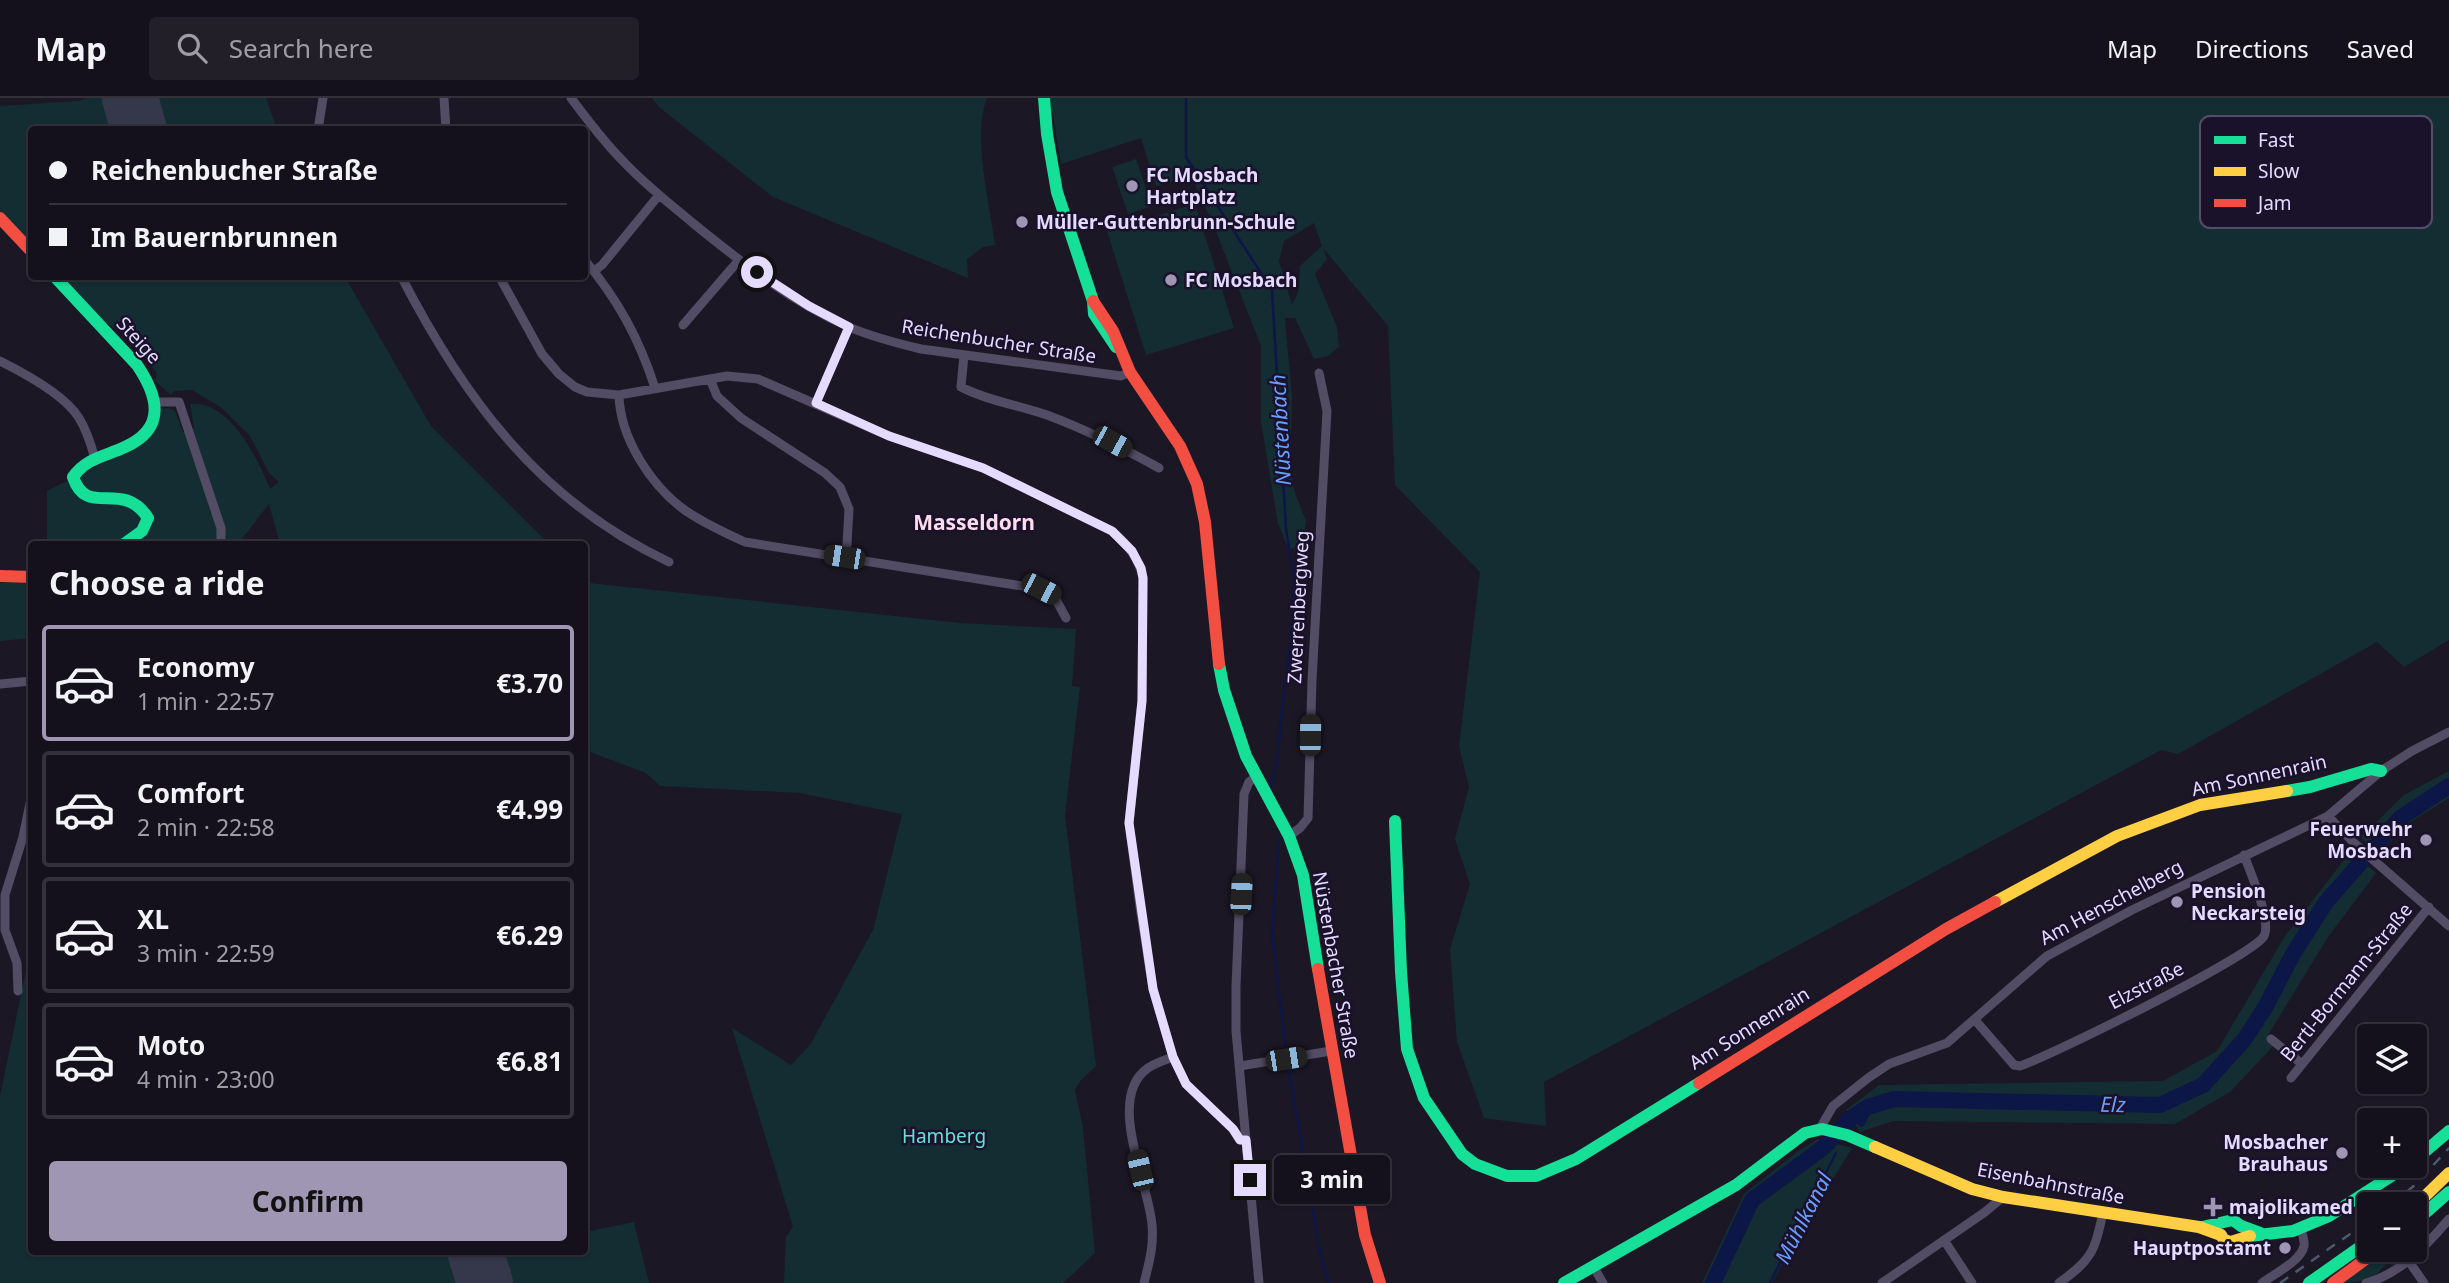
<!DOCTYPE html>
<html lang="en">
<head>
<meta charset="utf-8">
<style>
	body { margin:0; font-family:"Noto Sans",sans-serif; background:#221f29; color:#f1f3f6; height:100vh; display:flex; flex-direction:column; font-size:26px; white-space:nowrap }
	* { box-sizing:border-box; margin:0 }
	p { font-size:23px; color:#9d9da3 }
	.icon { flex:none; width:38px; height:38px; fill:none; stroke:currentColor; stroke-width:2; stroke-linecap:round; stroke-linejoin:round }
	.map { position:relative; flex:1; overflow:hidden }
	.drawer { position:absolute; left:28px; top:443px; width:560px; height:714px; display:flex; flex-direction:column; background:#15111c; border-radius:7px; box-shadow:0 2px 5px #0004,0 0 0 2px #34313b }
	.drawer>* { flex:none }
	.banner { position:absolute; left:28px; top:28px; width:560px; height:154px; border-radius:7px; box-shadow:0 2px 5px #0004,0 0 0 2px #34313b; display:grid; align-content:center; height:154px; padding:0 21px; background:#15111c }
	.fabs { position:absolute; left:2357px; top:926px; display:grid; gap:14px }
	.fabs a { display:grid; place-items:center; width:70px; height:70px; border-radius:7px; background:#15111c; box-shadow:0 2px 5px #0004,0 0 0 2px #34313b; font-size:35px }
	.end { position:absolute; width:32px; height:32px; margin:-16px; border:9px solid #e5daff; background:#111; box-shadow:0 0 0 4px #111 }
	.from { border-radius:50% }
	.bubble { position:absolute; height:49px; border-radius:7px; background:#15111c; box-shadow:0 2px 5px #0004,0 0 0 2px #34313b; font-size:23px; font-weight:700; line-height:49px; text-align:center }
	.car { position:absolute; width:21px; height:42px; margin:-21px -10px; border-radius:9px; box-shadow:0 0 5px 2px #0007; background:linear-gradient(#222 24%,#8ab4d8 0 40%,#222 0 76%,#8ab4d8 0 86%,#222 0) }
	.banner b { display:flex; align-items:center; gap:24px; height:66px; font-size:26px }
	.banner b+b { border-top:2px solid #34313b }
	.banner i { width:18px; height:18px; background:#f1f3f6 }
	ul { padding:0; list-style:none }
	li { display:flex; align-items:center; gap:21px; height:116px; margin:0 14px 10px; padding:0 7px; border:4px solid #34313b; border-radius:7px }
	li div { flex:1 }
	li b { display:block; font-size:26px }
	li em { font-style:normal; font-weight:700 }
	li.active { border-color:#9f96b3 }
	li>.icon { width:63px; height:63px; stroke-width:1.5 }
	h2 { padding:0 21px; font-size:32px; line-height:84px }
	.cta { display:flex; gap:14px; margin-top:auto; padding:14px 21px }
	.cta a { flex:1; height:80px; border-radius:7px; background:#9f96b3; color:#111; font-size:28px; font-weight:700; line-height:80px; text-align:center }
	header { display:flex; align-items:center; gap:42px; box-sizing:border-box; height:98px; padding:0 35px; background:#15111c; border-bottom:2px solid #34313b }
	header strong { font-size:33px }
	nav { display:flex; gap:38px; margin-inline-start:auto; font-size:24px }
	.search { width:490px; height:63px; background:#221f29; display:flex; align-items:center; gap:18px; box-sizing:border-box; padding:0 24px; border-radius:7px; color:#9d9da3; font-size:26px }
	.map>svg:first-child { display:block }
	.green { fill:#142d33; fill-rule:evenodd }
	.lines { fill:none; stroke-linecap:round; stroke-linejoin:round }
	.stream { stroke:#0c1647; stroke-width:2.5 }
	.canal { stroke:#0c1647; stroke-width:9 }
	.river { stroke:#0c1647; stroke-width:16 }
	.runway { stroke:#34384a; stroke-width:56 }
	.street { stroke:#524c65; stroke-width:9 }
	.fast { stroke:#16e098; stroke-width:12 }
	.slow { stroke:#ffcf43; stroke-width:12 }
	.jam { stroke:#f24e42; stroke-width:12 }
	.rail { stroke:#4b5870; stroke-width:2.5; stroke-dasharray:10 9; stroke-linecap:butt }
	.route { stroke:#e5daff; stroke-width:9 }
	.poi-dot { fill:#9f96b3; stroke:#1a112b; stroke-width:2.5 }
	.labels { text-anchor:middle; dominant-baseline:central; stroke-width:5; stroke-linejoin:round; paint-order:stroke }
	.poi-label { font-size:19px; font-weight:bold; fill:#e5daff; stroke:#1a112b; text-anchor:start }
	.street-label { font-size:19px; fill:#e5daff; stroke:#1a112b }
	.park-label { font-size:19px; fill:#63e2d9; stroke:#1a112b }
	.water-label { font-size:21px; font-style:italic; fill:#689eff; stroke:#1a112b }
	.neighbourhood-label { font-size:21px; font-weight:bold; fill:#ffdcec; stroke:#1a112b }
	.key { fill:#1a112b; stroke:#574d6b; stroke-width:2 }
	.key-label { font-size:19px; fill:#e5daff }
</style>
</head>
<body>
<header>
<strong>Map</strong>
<div class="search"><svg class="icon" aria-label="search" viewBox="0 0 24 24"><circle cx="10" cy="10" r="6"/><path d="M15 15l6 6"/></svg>Search here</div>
<nav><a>Map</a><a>Directions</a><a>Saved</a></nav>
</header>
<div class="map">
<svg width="2449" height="1185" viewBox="0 0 2449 1185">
	<rect width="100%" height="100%" fill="#1c1725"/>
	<!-- green -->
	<path class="green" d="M86,0H266L277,31L32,32L31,151L0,119V8L80,3Z
		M652,0H987C972,37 990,107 995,147L983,149L967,161L968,180L773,99L659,9Z
		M1050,0H2449V542L2404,569L2377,544L2178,656L2161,652L1544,984L1546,1028L1484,1020L1457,944L1450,851L1470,786L1455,741L1469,689L1459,648L1480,474L1395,387L1388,228L1323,150L1327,161L1315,176L1337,229L1339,249L1328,258L1314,261L1295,220H1285L1292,300L1290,367L1295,395L1306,423L1303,445L1289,452L1278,426L1261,323V248L1211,121L1191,78L1156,88L1141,40L1061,66ZM1314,125L1322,148L1300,168L1298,195L1292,207L1279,163L1284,143Z
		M1136,61L1152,108L1128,116L1112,69Z
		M1195,106L1234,230L1146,257L1107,133Z
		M59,179H345L431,328L549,446H280L269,406L238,446H47V393C83,374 147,351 162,311L169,310L175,313L183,334L194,330L190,306C230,302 258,361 270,391L279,384L269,375L250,338L222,310L192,292L174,293L171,297L155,283L157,275L121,231L118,233L101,221Z
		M585,481L589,485L960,525L1076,531L1072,588L1080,589L1065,718L1096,968L1080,983L1075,992L1083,1030L1095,1155L1063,1185H784L786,1139L793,1129L732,930L791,967L810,947L873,832L902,716L800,695L660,688L646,675L585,652Z
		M31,484V540L0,543V485Z
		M2449,673V700L2407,726L2377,758L2361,739L2404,697Z
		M2351,753L2376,775L2328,839L2268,937L2278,943L2230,994L2175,1026L1893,1023L1860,1034L1846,1012L1879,987L2163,983L2217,953L2285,838Z
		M31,849L32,1153H584L585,1134L634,1124L649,1185H0V998Z
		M1818,1041L1852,1050L1821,1100H1816L1772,1185H1702L1744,1096L1797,1054Z
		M2390,1154L2394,1156L2389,1160L2392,1163L2397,1159L2394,1168L2388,1165C2384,1168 2379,1174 2376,1177C2369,1182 2351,1185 2342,1185L2381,1155Z"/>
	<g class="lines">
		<!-- stream -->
		<path class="stream" d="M1186,0V59L1272,192L1286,431L1294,484L1291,541L1282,609L1278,657L1271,688
			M1279,740L1272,836L1286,954
			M1288,968L1321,1161L1329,1185
			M1770,1185L1836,1055"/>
		<!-- canal -->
		<path class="canal" d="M1861,1024L1868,1009"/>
		<!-- river -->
		<path class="river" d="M1713,1185L1752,1102L1824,1049L1851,1020L1868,1009L1894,1001L2160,1007L2203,987L2244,942L2266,908L2293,856L2326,804L2400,720L2449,688"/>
		<!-- runway -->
		<path class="runway" d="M130,0L139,32
			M475,1153L485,1185"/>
		<!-- street -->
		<path class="street" d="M444,0L446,32
			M571,0C587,21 603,43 622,62C644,86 669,105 694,126C742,165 792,204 849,229C872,239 896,245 921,251L1121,278L1130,274
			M318,32L323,0
			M584,161C618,202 639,240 655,290
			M594,173L602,167L659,97
			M401,178C465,302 540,403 669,464
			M499,178L542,256L559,276L575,289L587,294L619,297L727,278L758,281L889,338L983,370L1112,433C1127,446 1139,460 1143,480L1142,603L1129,725L1140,809L1153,891L1173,959L1186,986L1233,1031L1240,1042H1246
			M683,227L739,162
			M964,257L961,289C988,303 1019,307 1047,317C1087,332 1123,350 1159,370
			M0,263C24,275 65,297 79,320C87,333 91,346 95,361
			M710,281L717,298L741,320L825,375L840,389L849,411L847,446L844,459
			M619,297C620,340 651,388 686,413C704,425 725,435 745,444L1041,491L1054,498L1066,520
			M156,304H179L221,430V446
			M816,305L849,229
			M0,586L32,583
			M1256,679L1249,684L1244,696L1236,888V933L1259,1185
			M2328,718L2354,745L2449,828
			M1289,738L1300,730L1308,720L1312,582L1327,313L1319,275
			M18,893L17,865L5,832V797L23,739L32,696
			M1975,922L2014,967L2020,968C2052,957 2253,858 2264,838C2272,823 2250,774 2244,757
			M2271,941L2302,966
			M1240,968L1331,953
			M2291,980L2429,809
			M1822,1031V1027L1833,1008L1868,980L1889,966L1947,945L2047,858L2132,812L2328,718L2381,673L2412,653L2449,634
			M1944,1142L1972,1185
			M2401,1152L2424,1185
			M1593,1168L1603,1185
			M1144,1185C1149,1165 1154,1148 1152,1127C1149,1085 1105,1000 1148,970C1155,965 1165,962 1173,959
			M1882,1185L1985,1114L2003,1099
			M2059,1185C2092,1161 2094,1155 2103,1115
			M2262,1185C2274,1176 2301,1163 2304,1148C2305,1142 2302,1136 2301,1131
			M2366,1185C2399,1177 2427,1147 2449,1121"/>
		<!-- fast -->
		<path class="fast" d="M1044,0L1047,36L1057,94L1093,203L1094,216L1116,249
			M54,178L137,267C158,298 167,330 125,349C106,358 86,360 73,379C87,421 122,380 148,420L142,433L124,446
			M1219,566L1224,592L1246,658L1289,738L1303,777L1318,871
			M2287,693L2310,689L2371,671L2381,673
			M1395,723L1401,874L1407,951L1424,1000L1462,1056L1475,1066L1507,1078H1536L1576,1061L1699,985
			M2415,1062L2449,1033
			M2415,1124L2449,1094
			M2202,1129L2233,1122L2241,1128L2260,1135
			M2250,1138L2293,1133L2329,1118L2407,1068
			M1564,1185L1736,1087L1805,1035L1822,1031L1847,1037L1875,1049
			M2309,1185L2370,1142"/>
		<!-- slow -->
		<path class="slow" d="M1995,804L2117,738L2200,707L2287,693
			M1875,1049L1972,1091L2003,1099L2199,1129L2221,1137L2224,1142L2231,1144L2250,1138
			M2415,1108L2449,1075"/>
		<!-- jam -->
		<path class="jam" d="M0,120L32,154
			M1093,203L1113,233L1130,274L1180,348L1197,386L1205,424L1219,566
			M0,478L32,479
			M1318,871L1365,1137L1380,1185
			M1699,985L1946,831L1995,804
			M2333,1185L2378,1152"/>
		<!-- rail -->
		<path class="rail" d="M2392,1106L2416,1086L2449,1050
			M2280,1185L2370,1122"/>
	</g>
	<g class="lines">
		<!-- route -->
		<path class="route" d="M757,174L809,208L849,229L816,305L889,338L983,370L1112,433L1132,453L1141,470L1143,480L1142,603L1129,725L1153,891L1173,959L1186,986L1233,1031L1240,1042H1246L1250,1082"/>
	</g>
	<!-- markers -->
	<g class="poi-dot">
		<circle cx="1132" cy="88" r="7"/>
		<circle cx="1022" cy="124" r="7"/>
		<circle cx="1171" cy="182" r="7"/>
		<circle cx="2426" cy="742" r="7"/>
		<circle cx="2177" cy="804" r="7"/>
		<circle cx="2342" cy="1055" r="7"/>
		<path d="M2209.5 1098.5h7v7h7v7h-7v7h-7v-7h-7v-7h7z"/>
		<circle cx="2285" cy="1150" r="7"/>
	</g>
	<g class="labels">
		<!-- poi labels -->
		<g class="poi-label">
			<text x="1146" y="77">FC Mosbach<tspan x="1146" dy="22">Hartplatz</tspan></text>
			<text x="1036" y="124">Müller-Guttenbrunn-Schule</text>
			<text x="1185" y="182">FC Mosbach</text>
			<text x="2412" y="731" text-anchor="end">Feuerwehr<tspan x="2412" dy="22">Mosbach</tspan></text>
			<text x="2191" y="793">Pension<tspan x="2191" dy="22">Neckarsteig</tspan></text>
			<text x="2328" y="1044" text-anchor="end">Mosbacher<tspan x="2328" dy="22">Brauhaus</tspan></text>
			<text x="2229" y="1109">majolikamed</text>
			<text x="2271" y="1150" text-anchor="end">Hauptpostamt</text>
		</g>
		<!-- street labels -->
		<g class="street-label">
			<text transform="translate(139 242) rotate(48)">Steige</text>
			<text transform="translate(999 243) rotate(9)">Reichenbucher Straße</text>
			<text transform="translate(1298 509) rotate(-87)">Zwerrenbergweg</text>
			<text transform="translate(2259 677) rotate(-12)">Am Sonnenrain</text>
			<text transform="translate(2111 804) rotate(-28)">Am Henschelberg</text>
			<text transform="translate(1336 867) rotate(80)">Nüstenbacher Straße</text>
			<text transform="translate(2346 884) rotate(-51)">Bertl-Bormann-Straße</text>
			<text transform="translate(2146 887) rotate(-27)">Elzstraße</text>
			<text transform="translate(1749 930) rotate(-32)">Am Sonnenrain</text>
			<text transform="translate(2051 1085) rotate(11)">Eisenbahnstraße</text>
		</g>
		<!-- park labels -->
		<g class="park-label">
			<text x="944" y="1038">Hamberg</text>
		</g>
		<!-- water labels -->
		<g class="water-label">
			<text transform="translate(1280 332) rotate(-93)">Nüstenbach</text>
			<text transform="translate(2113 1006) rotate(1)">Elz</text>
			<text transform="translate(1803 1120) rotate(-63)">Mühlkanal</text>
		</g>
		<!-- neighbourhood labels -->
		<g class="neighbourhood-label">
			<text x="974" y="424">Masseldorn</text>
		</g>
	</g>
	<!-- legend -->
	<rect x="2200" y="18" width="232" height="112" rx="10" class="key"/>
	<rect x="2214" y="38" width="32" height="8" fill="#16e098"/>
	<rect x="2214" y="69" width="32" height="9" fill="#ffcf43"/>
	<rect x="2214" y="101" width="32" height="8" fill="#f24e42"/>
	<g class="key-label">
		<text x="2258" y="49">Fast</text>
		<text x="2258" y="80">Slow</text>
		<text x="2258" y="112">Jam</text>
	</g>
</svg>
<div class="fabs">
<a><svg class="icon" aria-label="layers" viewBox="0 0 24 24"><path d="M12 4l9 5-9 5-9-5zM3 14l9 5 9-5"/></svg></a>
<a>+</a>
<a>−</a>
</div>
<i class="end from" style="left:757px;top:174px"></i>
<i class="end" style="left:1250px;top:1082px"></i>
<div class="bubble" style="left:1274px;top:1057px;width:116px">3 min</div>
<i class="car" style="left:1112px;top:344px;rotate:119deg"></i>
<i class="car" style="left:844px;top:459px;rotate:279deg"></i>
<i class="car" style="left:1041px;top:491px;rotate:117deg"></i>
<i class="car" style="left:1310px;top:637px;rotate:1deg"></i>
<i class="car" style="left:1241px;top:796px;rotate:3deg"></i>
<i class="car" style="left:1286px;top:961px;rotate:81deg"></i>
<i class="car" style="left:1140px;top:1072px;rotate:347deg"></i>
<div class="banner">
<b><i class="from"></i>Reichenbucher Straße</b>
<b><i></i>Im Bauernbrunnen</b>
</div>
<section class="drawer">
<h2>Choose a ride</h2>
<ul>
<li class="active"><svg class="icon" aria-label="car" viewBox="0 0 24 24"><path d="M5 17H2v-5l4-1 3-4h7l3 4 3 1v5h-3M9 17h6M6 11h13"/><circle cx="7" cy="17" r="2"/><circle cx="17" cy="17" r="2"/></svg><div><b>Economy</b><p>1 min · 22:57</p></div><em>€3.70</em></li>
<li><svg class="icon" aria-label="car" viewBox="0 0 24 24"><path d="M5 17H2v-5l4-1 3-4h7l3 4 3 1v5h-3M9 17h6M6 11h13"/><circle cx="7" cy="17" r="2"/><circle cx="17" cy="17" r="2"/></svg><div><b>Comfort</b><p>2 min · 22:58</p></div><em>€4.99</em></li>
<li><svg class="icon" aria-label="car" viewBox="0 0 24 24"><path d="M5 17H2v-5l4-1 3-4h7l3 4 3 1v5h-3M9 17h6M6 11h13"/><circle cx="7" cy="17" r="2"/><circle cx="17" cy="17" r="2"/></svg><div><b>XL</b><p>3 min · 22:59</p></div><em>€6.29</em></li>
<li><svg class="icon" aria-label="car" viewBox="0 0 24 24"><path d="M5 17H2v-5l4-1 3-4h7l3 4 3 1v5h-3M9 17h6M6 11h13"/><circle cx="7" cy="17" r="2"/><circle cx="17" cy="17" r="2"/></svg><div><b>Moto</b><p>4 min · 23:00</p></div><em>€6.81</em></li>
</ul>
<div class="cta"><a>Confirm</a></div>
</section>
</div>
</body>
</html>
